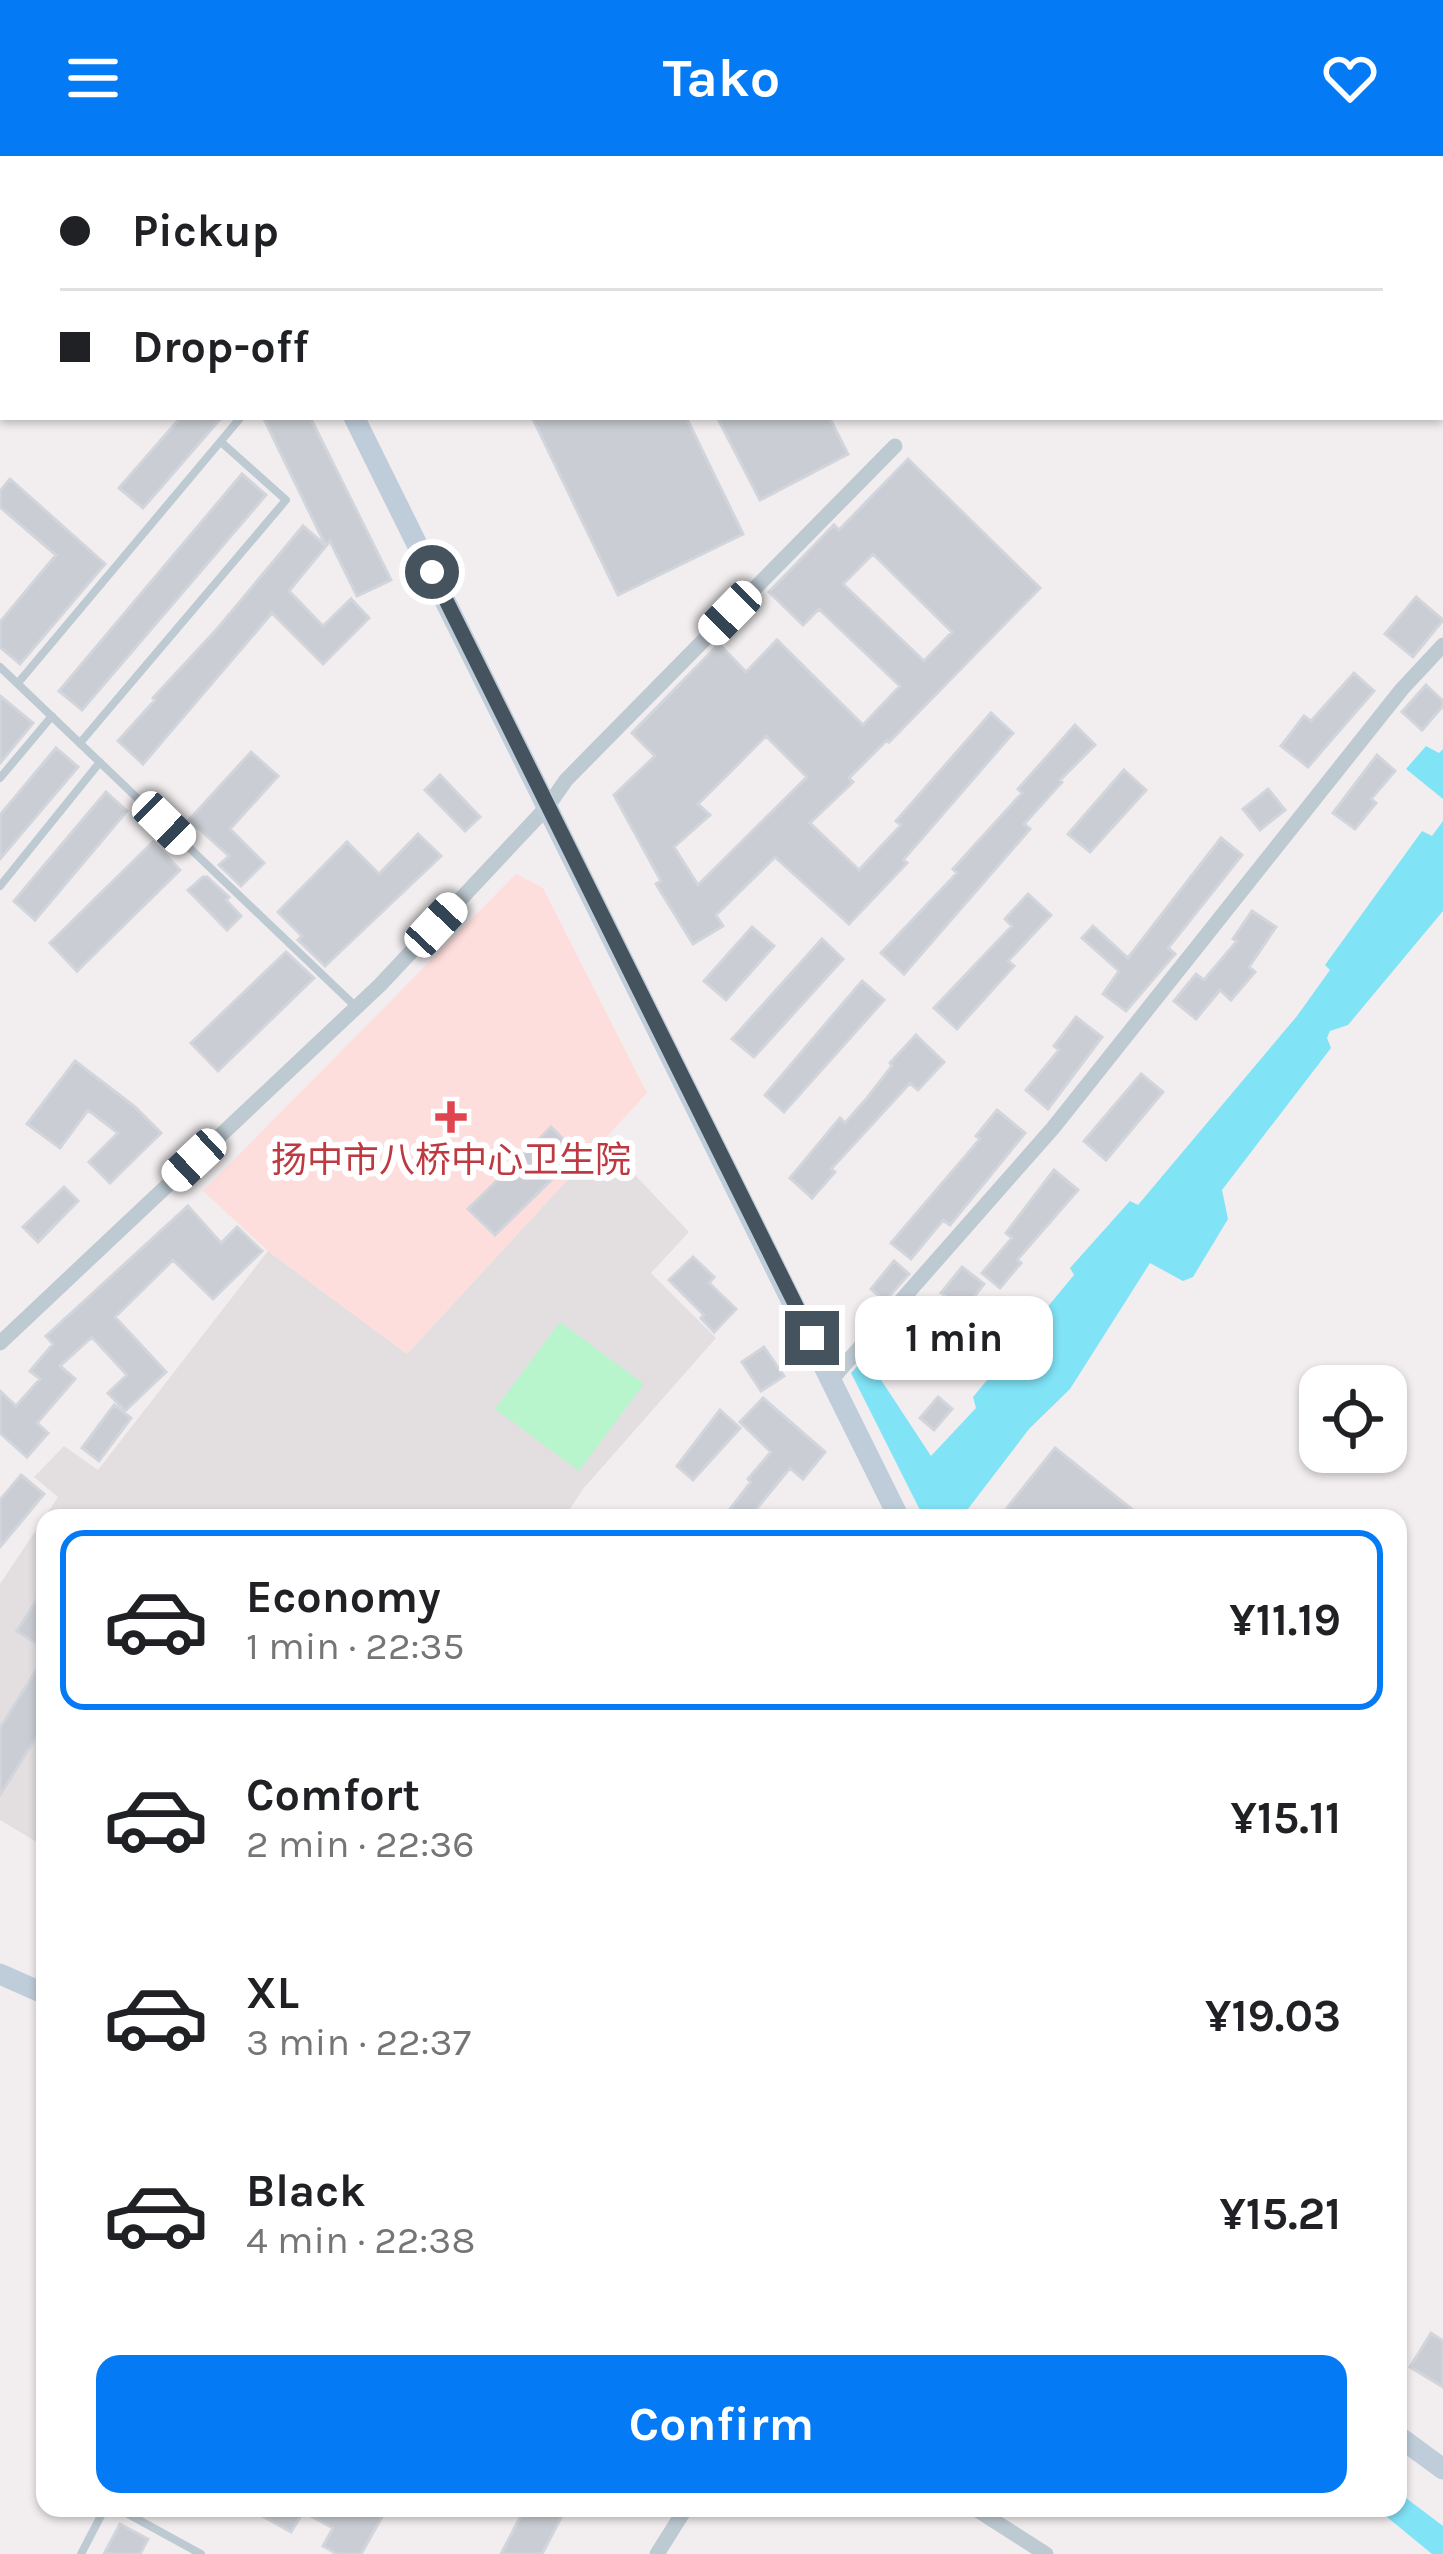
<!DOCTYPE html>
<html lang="en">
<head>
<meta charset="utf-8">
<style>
	body { margin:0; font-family:Karla,"Noto Sans SC",sans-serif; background:#f6f6f6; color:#202124; height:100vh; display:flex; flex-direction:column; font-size:45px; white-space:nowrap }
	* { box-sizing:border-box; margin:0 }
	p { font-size:39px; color:#757577 }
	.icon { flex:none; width:66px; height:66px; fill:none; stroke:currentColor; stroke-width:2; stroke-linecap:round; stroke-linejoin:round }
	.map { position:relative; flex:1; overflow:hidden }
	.side { position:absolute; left:36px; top:1353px; width:1371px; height:1008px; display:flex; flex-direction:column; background:#fff; border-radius:24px; box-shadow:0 3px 9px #0004 }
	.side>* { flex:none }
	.hud { position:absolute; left:0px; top:0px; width:1443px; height:264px; box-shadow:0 3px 9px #0004; display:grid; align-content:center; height:264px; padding:0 60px; background:#fff }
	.controls { position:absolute; left:1299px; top:1209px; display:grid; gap:24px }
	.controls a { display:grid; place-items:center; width:108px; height:108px; border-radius:24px; background:#fff; box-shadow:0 3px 9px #0004; font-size:60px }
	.end { position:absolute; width:54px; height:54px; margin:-27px; border:15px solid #45535e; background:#fff; box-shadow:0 0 0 6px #fff }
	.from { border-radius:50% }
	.bubble { position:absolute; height:84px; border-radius:24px; background:#fff; box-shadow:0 3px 9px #0004; font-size:39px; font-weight:700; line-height:84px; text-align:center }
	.car { position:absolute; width:36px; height:72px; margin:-36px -18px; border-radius:15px; box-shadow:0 0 9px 3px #0007; background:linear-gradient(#fff 24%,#345 0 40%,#fff 0 76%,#345 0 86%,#fff 0) }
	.hud b { display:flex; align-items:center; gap:42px; height:114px; font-size:45px }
	.hud b+b { border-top:3px solid #e0e0e0 }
	.hud i { width:30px; height:30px; background:#202124 }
	ul { padding:21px 0 0; list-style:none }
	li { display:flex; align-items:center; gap:36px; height:180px; margin:0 24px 18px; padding:0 36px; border:6px solid transparent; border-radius:24px }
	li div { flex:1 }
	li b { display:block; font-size:45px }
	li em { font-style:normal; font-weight:700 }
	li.current { border-color:#057af5 }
	li>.icon { width:108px; height:108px; stroke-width:1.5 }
	.cta { display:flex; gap:24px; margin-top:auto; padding:24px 60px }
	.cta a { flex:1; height:138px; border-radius:24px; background:#057af5; color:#fff; font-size:48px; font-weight:700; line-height:138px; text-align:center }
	header { display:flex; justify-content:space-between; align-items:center; height:156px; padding:0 60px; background:#057af5; color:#fff; font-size:54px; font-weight:700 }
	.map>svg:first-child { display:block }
	.education { fill:#e3dfe1 }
	.medical { fill:#fededc }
	.green { fill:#b8f4cc }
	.water { fill:#80e3f6 }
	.building { fill:#caced4; stroke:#d2d5db; stroke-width:3; fill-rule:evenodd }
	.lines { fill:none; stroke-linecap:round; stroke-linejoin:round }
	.lane { stroke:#becad2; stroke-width:8 }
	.street { stroke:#becad2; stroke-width:15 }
	.secondary { stroke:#bfcdda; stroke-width:21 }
	.route { stroke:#45535e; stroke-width:15 }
	.health-dot { fill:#e0444e; stroke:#fff; stroke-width:4.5 }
	.labels { text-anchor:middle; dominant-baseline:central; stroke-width:12; stroke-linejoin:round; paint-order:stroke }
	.health-label { font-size:36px; fill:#be3a42; stroke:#fff }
</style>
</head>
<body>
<header><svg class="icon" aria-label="menu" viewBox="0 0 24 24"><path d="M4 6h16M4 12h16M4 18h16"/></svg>Tako<svg class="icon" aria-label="heart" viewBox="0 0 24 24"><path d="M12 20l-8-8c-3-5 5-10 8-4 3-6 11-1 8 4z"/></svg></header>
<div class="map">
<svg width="1443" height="2398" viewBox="0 0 1443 2398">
	<rect width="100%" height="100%" fill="#f2eeef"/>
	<!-- education -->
	<path class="education" d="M603,985L689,1076L651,1117L716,1182L583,1333L564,1362H45V1691L0,1664V1428L58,1341L34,1321L64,1290L98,1314L268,1095L407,1198Z"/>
	<!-- medical -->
	<path class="medical" d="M516,718L543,732L647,937L407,1198L268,1095L203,1035Z"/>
	<!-- green -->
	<path class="green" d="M560,1166L644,1228L579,1315L495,1253Z"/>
	<!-- water -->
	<path class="water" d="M1426,590L1439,597L1443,593V643L1406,613Z
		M1443,665V755L1348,869L1330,875L1327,882L1331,892L1222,1034L1228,1063L1193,1121L1183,1125L1150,1107L1070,1233L1029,1273L961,1362H924L851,1217L866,1201L931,1300L976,1252L973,1241L1074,1119L1070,1112L1130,1045L1138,1049L1297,860L1330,814L1325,809L1422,675L1432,680Z
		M1398,2336L1443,2370V2398H1432L1376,2352H1398Z"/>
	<!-- building -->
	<path class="building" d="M181,261H222L143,352L119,332Z
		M263,261H310L391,424L357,440L330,385L289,435L323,470L351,443L369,462L323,508L272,457L143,608L118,585L155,544L153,542L217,473L303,370L326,390Z
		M532,261H686L743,378L618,439Z
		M717,261H829L848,298L760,344Z
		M908,303L1040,432L889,586L887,584L849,622L853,626L810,667L859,714L901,669L896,665L991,557L1013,577L903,704L907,707L849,768L775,701L716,759L723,770L693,788L656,728L661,725L614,639L655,600L632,577L719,488L746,516L777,484L863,569L900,530L819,453L803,469L769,436L834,369L839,374ZM873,398L952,476L924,505L843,428ZM766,580L807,621L698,729L674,691L710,659L698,648Z
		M242,318L266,339L82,554L59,535Z
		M10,323L105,408L20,508L0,491V466L56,399L0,351V335Z
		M1416,441L1443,464L1413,501L1385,478Z
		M1354,517L1374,535L1308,611L1281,590L1304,560L1311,565Z
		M1426,529L1443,545V550L1422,574L1402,556Z
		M0,540L33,567L0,607Z
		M1075,569L1095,589L1060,624L1062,626L1024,668L1030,673L904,818L881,797L957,717L953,713L1022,637L1018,633Z
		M56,592L78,611L0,703V659Z
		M251,596L278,620L230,673L264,707L241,730L219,709L229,700L189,664Z
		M1377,599L1395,615L1371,643L1376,647L1355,673L1333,657Z
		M1124,614L1146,634L1090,696L1068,678Z
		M440,619L480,661L465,675L425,634Z
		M1268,633L1285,654L1260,674L1243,653Z
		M106,636L127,655L35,764L14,745Z
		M418,678L441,700L325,810L298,784L302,780L278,756L347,686L379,718Z
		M1221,682L1242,699L1168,792L1175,798L1126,855L1103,838L1119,815L1082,782L1093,770L1128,802Z
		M153,686L180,714L77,815L50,787Z
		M203,721H207L229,741L226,744L241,760L227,774L188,734Z
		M1028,738L1051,759L1008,805L1014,810L957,873L934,852L1012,770L1005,763Z
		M1252,755L1276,771L1249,811L1255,816L1231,844L1220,834L1196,863L1174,845L1196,818L1204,824L1237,785L1233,783Z
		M752,771L774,790L726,844L704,825Z
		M822,783L843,803L754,901L732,883Z
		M286,796L314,822L218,915L191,887Z
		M862,825L884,844L784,956L765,939Z
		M1076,861L1102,881L1048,953L1026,934L1059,894L1054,890Z
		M916,879L944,906L918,934L910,927L831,1013L835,1016L812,1042L790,1022L840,962L845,967L867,942L892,910L890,907Z
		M75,905L135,951L161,977L110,1027L89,1006L118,977L88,954L60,992L27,968Z
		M1141,918L1163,936L1106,1004L1084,985Z
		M997,954L1025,977L950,1069L943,1064L911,1103L891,1087L980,983L976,980Z
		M551,971L578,998L495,1079L468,1053Z
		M1054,1014L1078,1034L1017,1104L1021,1107L1000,1132L982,1117L1012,1082L1006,1077Z
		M64,1031L78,1045L38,1086L23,1071Z
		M188,1050L221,1087L237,1071L262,1095L213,1143L173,1104L115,1161L166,1216L125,1255L108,1237L127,1219L92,1181L60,1210L75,1223L37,1267L48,1277L27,1301L0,1277V1235L16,1250L40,1223L30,1215L53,1188L46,1180Z
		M693,1101L714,1121L709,1127L736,1153L714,1176L701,1162L704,1159L669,1124Z
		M894,1105L909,1118L885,1145L871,1133Z
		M962,1111L984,1128L959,1160L962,1162L944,1187L916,1218L897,1202L918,1178L921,1181L950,1143L941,1137Z
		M764,1191L784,1220L761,1235L742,1206Z
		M938,1241L952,1253L934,1274L920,1262Z
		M763,1242L825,1296L803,1323L790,1312L749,1362H723L751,1326L748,1323L771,1296L740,1266Z
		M114,1249L131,1262L99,1305L82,1292Z
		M720,1254L740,1272L693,1324L677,1310Z
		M1055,1292L1143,1362H999Z
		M21,1319L44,1338L0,1391V1344Z
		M45,1431V1493L17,1475Z
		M45,1500V1567L0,1639V1572Z
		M1431,2177L1443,2185V2231L1410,2211Z
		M248,2352H387L361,2398H337L323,2390L333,2372L303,2356L291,2376Z
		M525,2352H566L542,2398H501Z
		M120,2368L148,2383L140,2398H104Z"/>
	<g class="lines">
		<!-- lane -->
		<path class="lane" d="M0,511L355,850
			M18,527L241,261
			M80,587L286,344L221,286
			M0,622L52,560
			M0,730L100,606
			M117,2352L201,2398
			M81,2398L105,2352"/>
		<!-- street -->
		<path class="street" d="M128,3L132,0
			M0,107L3,104
			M0,1187L380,829L548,650L566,624L895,290
			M832,1223L1053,972L1402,533L1443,489
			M974,2352L1046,2398
			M657,2398L686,2352"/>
		<!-- secondary -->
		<path class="secondary" d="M225,0L227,3
			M354,261L899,1362
			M0,1818L45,1838
			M1398,2280L1443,2313"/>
	</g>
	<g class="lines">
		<!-- route -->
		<path class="route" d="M432,416L812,1182"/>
	</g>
	<!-- markers -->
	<path class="health-dot" d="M445 943h12v12h12v12h-12v12h-12v-12h-12v-12h12z"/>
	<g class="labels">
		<!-- health labels -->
		<g class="health-label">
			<text x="451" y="1004">扬中市八桥中心卫生院</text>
		</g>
	</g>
</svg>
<div class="controls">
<a><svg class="icon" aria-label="locate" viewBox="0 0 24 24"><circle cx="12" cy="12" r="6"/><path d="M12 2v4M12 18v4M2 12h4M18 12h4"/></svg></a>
</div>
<i class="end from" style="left:432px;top:416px"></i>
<i class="end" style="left:812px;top:1182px"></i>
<div class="bubble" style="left:855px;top:1140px;width:198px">1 min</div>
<i class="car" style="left:730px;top:457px;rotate:224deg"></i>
<i class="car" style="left:164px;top:667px;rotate:134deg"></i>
<i class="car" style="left:436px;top:769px;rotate:43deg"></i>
<i class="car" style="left:194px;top:1004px;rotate:227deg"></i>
<div class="hud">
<b><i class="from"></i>Pickup</b>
<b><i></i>Drop-off</b>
</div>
<section class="side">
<ul>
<li class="current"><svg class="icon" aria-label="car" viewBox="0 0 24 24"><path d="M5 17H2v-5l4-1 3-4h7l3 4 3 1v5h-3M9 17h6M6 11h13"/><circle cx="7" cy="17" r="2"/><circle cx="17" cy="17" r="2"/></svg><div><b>Economy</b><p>1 min · 22:35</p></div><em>¥11.19</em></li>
<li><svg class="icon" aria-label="car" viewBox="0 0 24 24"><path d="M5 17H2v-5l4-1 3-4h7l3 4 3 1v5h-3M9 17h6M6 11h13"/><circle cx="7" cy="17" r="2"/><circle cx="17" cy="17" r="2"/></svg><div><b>Comfort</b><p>2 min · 22:36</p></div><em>¥15.11</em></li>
<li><svg class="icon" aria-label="car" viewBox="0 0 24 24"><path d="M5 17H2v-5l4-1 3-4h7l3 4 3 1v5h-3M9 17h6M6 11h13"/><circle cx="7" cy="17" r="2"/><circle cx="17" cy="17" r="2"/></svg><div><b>XL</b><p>3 min · 22:37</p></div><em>¥19.03</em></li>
<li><svg class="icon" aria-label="car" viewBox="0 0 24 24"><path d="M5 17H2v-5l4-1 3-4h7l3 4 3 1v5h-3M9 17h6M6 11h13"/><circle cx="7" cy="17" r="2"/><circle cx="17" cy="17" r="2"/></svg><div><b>Black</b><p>4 min · 22:38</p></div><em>¥15.21</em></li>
</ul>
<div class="cta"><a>Confirm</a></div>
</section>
</div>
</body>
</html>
